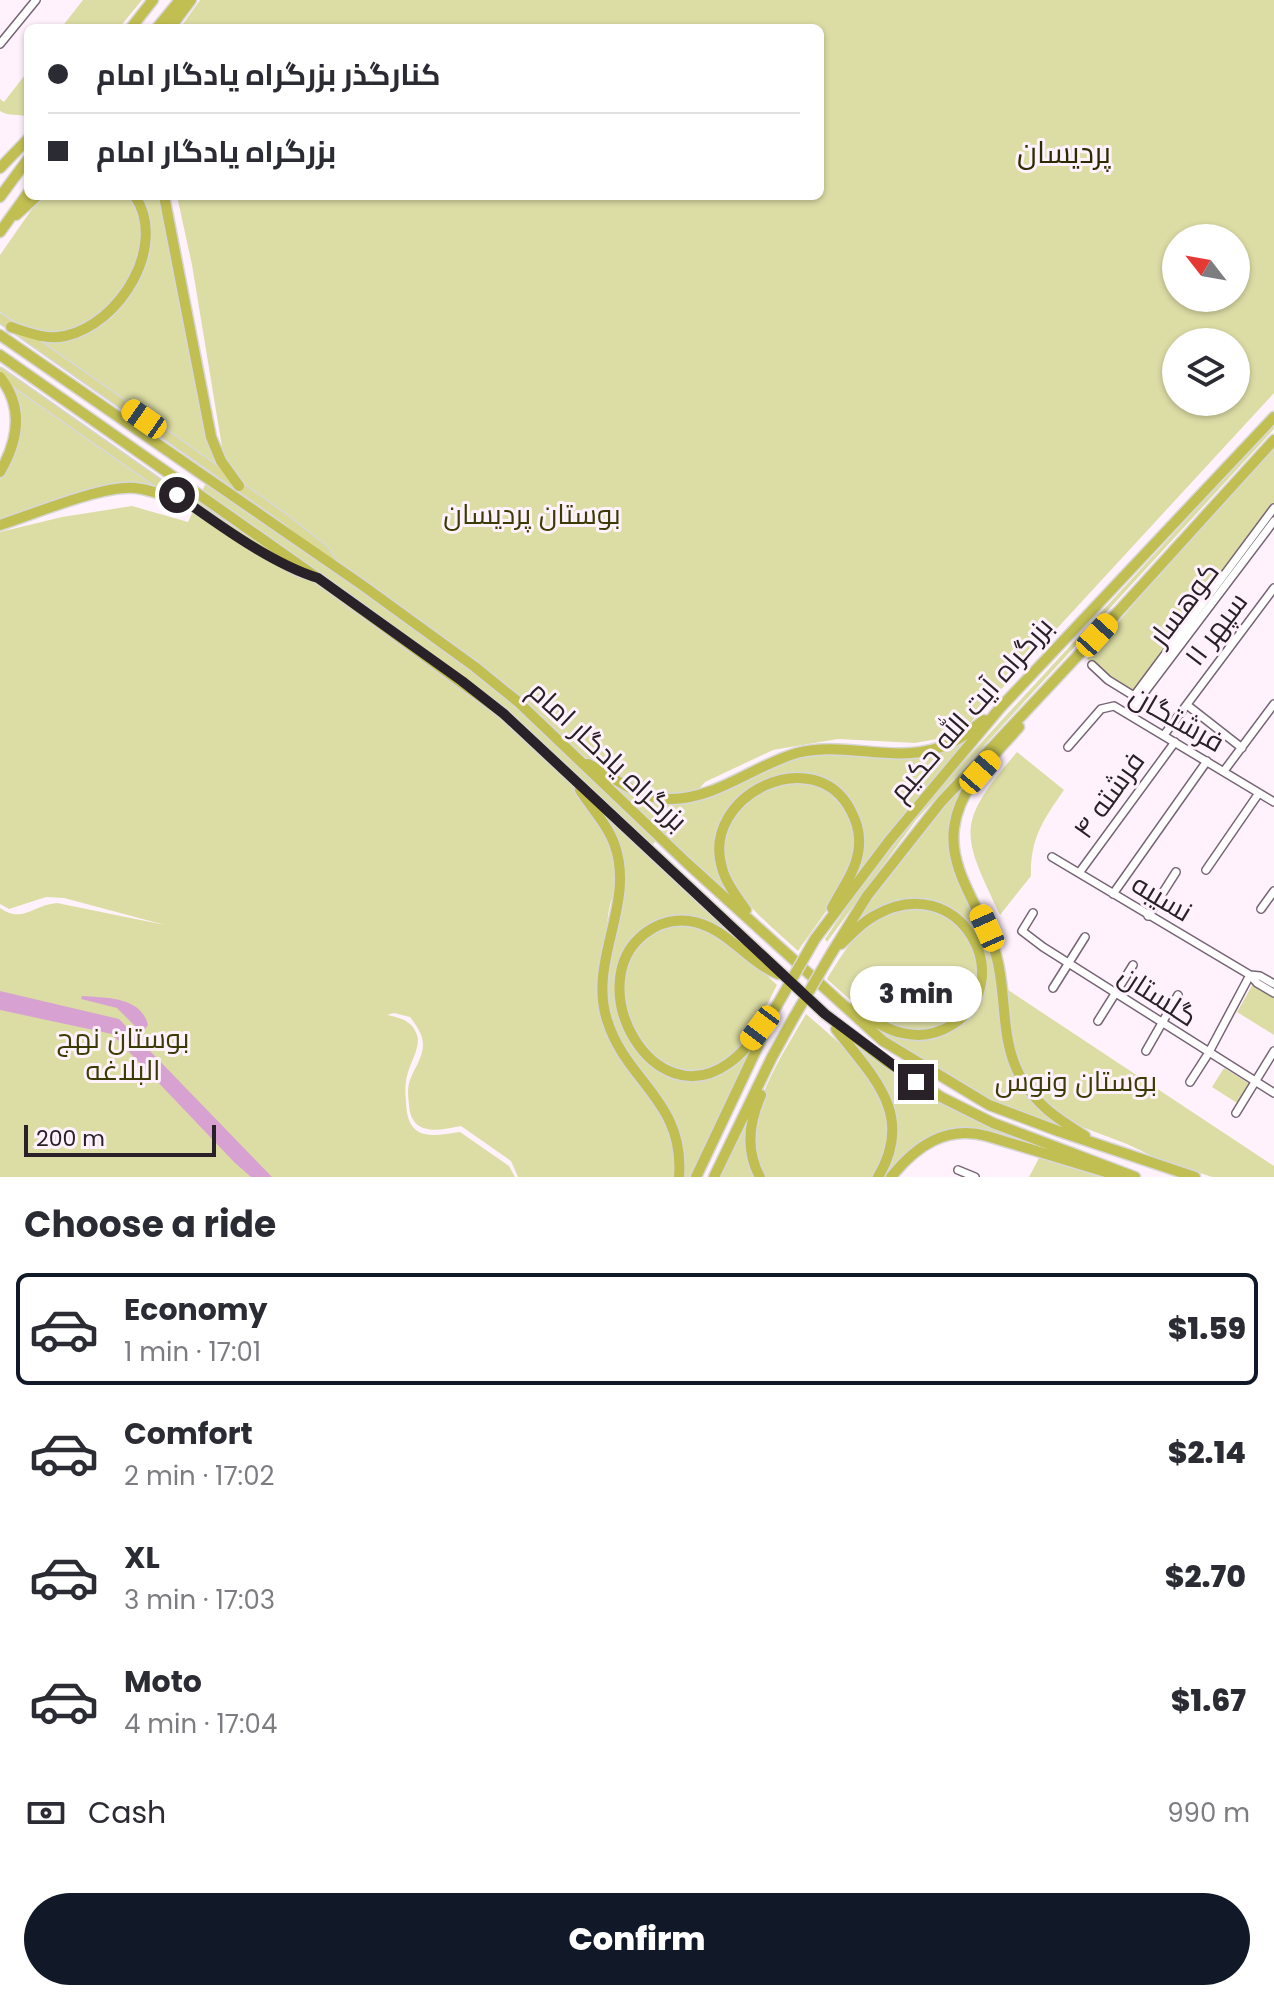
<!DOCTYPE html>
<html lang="en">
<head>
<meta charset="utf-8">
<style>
	body { margin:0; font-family:Poppins,Cairo,sans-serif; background:#f2f2f3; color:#2b2b33; height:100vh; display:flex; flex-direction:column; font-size:30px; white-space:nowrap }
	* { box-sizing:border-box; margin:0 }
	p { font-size:26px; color:#7c7c81 }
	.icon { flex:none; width:44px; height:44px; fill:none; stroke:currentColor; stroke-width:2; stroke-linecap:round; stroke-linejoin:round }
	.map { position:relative; height:1177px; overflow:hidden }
	.panel { display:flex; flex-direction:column; background:#fff; flex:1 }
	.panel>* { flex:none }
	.banner { position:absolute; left:24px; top:24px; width:800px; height:176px; border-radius:12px; box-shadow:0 2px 6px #0004; display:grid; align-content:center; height:176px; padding:0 24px; background:#fff }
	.needle { width:52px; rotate:301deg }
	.tools { position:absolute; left:1162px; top:224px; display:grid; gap:16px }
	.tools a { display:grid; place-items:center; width:88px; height:88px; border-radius:50%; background:#fff; box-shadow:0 2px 6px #0004; font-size:40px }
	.scale { position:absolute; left:24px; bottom:20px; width:192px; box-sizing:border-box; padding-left:8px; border:4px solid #292128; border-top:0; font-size:22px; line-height:28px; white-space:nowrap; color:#292128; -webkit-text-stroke:6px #fff2fd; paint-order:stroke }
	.end { position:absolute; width:36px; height:36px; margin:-18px; border:10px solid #292128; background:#fff; box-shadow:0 0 0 4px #fff }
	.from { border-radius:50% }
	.bubble { position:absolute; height:56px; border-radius:28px; background:#fff; box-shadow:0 2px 6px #0004; font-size:26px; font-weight:800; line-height:56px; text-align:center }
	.car { position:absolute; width:24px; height:48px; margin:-24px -12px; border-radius:10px; box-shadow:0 0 6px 2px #0007; background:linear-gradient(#f5c518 24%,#345 0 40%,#f5c518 0 76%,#345 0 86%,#f5c518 0) }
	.banner b { display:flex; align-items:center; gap:28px; height:76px; font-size:30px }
	.banner b+b { border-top:2px solid #e1e1e2 }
	.banner i { width:20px; height:20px; background:#2b2b33 }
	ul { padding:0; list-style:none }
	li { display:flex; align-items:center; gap:24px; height:112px; margin:0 16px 12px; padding:0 8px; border:4px solid transparent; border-radius:12px }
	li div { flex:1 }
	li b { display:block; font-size:30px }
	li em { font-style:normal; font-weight:800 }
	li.on { border-color:#111827 }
	li>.icon { width:72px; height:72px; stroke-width:1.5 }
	h2 { padding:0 24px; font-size:36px; line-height:96px }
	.pay { display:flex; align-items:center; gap:20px; height:88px; padding:0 24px; font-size:30px }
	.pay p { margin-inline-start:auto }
	.primary-button { display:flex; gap:16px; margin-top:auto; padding:16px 24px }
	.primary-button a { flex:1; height:92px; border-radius:48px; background:#111827; color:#fff; font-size:32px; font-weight:800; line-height:92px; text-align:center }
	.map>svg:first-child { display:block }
	.green { fill:#dcdda5; fill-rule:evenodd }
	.water { fill:#d7a2d1 }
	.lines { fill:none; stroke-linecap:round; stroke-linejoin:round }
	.minor-casing { stroke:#776474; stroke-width:10 }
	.major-casing { stroke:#d8d7d8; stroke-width:11 }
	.highway-casing { stroke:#d8d7d8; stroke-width:13 }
	.minor { stroke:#fff; stroke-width:7 }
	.major { stroke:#dad997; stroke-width:8 }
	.highway { stroke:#c1bf52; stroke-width:10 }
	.highway-bridge-casing { stroke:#d8d7d8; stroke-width:13; stroke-linecap:butt }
	.highway-bridge { stroke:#c1bf52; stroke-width:10 }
	.route { stroke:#292128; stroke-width:10 }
	.labels { text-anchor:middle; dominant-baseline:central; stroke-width:6; stroke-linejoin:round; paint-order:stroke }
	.park-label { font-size:28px; fill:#3c3b03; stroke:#fff2fd }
	.street-label { font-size:28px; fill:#292128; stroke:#fff2fd }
	.neighbourhood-label { font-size:30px; fill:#2d2c01; stroke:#fff2fd }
</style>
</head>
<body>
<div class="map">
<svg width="1274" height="1177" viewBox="0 0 1274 1177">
	<rect width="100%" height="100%" fill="#fff2fd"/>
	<!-- green -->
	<path class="green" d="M83,0H142L119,28H61Z
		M200,0H1274V393L970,723L942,738L915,743L838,739L773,750L705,782L690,800C724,799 764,766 799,757C838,746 882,757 923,755L937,753L967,739L887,835L841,897C848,885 857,873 861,859C865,843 863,826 856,811C819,737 702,786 717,863C719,878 728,889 736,901L663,833L646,852L768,967C733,939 693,898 646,929C562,983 675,1165 759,1032L691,1177H683C691,1108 634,1081 613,1025C592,971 626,931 624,880C606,899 610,913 605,937C600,966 595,994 604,1023C622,1077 687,1112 674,1177H518L511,1161L461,1126C438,1131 411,1136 409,1105C408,1097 407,1088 410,1080C414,1069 423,1057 423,1045C423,1034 416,1025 410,1017L394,1013L387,1015C402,1018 415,1022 418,1039C418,1052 410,1063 407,1076C405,1084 405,1093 406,1101C407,1140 428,1137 460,1132L509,1166L515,1177H0V908C23,924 32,905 57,903L165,925L64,898L46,897L9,909L0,904V532L62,517L132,506L188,522L214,465L31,339C88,354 145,291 150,237C152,222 146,209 139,196H161L203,417L216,459L222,447L192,265L177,196H820V28H180ZM1176,238H1236V298H1176ZM1176,342H1236V402H1176Z
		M28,71V117C18,113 9,117 0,111V99L4,102Z
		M41,196H131L142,215L140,254L123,291L91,323L56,335L26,329L0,312V255Z
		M4,378L179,499L131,485L0,522V478L16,449L21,428L16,396Z
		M1274,424V429L916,820L827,942L825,939C855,894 887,850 921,808Z
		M1274,446V508L1139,700L1087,659L1183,546Z
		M997,748L978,771L949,837L994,957L1012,1068L1075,1132C1033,1116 990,1101 950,1079C920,1062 892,1040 864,1019L899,1037L961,1022L985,959C977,926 941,887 903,902C884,909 866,922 848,932C893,866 943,807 997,748Z
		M1017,752L1064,790C1043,820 1030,839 1031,876L1000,915C961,832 955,825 1017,752Z
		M782,784C810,784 823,783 842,807C879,853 824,912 798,951C764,919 698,872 733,819C746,799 759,791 782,784Z
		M927,908C934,911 944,914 950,918C1008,957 966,1048 898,1028C871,1021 847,997 827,979C857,931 867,911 927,908Z
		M671,925C680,925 689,925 698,927C725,933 756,966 777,985C765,1008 754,1035 735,1053C657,1129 567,956 671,925Z
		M1253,984L1274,996V1035L1237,1012Z
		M1005,988L1274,1166V1177H1212L1158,1159L1127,1144L1066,1121L1034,1094L1014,1052Z
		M806,1014C844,1047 901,1091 886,1148C883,1158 878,1168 874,1177H764C733,1124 780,1060 806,1014Z
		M853,1044C938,1111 1017,1140 1118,1174L947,1131L887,1177H882L887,1168L889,1095L871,1065Z
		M1224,1068L1250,1084L1237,1103L1212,1087Z
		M749,1113L756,1177H719Z
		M1039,1158L1101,1177H1029Z"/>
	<!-- water -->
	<path class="water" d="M0,991L119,1019L272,1177H251L234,1162L112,1034L0,1010Z
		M82,996C105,998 141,996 148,1025L142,1033L117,1008L81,999Z"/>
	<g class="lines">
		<!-- minor casing -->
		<g class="minor-casing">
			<path id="minor" d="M0,44L36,0
				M1092,665L1108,680L1134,696L1274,508
				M1187,705L1242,748
				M1129,713L1274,521
				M1164,735L1274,588
				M1068,747L1101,709L1114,706L1274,802
				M1224,771L1274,704
				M1052,857L1250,975L1257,983L1274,993
				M1206,870L1259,793
				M1079,873L1175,742
				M1113,894L1207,761
				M1261,909L1274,891
				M1033,913L1022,931L1043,947L1274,1093
				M1148,916L1176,872
				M1250,975L1260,976L1274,984
				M1053,988L1085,937
				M1098,1021L1133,965
				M1146,1051L1178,995
				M1190,1082L1208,1054L1250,975
				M1236,1113L1274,1051
				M958,1170L975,1177"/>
		</g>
		<!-- major casing -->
		<g class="major-casing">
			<path id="major" d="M0,318L281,516L324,550L333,564
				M0,372L190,505L296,571L309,575"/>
		</g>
		<!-- highway casing -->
		<g class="highway-casing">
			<path id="highway" d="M131,28L153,0
				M157,28L180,0
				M170,28L191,0
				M0,168L28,139
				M164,196L211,437L221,461L239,486
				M0,197L28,159
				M16,215L37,196
				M0,232L28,193
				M11,327C29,333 46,340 65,336C120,324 168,246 135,196
				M0,335L362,585L475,667L517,701L687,863L883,1041L989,1105L1058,1131L1195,1177
				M0,355L318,578L504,714L825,1014L887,1062L941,1097L993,1123L1135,1177
				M0,377C24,407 18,441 0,472
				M0,525C34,514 102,485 135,488C154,490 171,498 190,505
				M1019,727C993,757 959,787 954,828C948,873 985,913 996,955C1007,993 1000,1038 1019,1074C1034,1104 1058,1119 1085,1136
				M588,764C618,778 636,799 671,799C716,799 755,765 797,753C843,741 892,763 938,748C956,743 970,731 984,720
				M580,790C591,808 608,825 615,846C635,905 588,961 607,1020C626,1082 685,1101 679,1177
				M746,910C737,897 726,883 722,868C700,795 815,740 851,811C858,824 861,838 858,853C855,872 841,890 832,908
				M815,939L889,841L1000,708L1274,417
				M841,944C852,934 861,923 874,916C960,866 1023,983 950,1026C935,1035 919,1037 902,1033C884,1029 869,1017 853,1008
				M831,954L867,896L941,802L1097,635L1274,440
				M776,1007C762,1025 749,1049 729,1063C653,1118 580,985 644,934C657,924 673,919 689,921C726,926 746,961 778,974
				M836,1029C871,1075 916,1114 878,1177
				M696,1177L767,1027
				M714,1177L772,1057L794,1017
				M760,1177C745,1150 749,1122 761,1095
				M891,1177C916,1146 946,1125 987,1136L1119,1176"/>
		</g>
		<!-- minor -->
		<use href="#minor" class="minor"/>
		<!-- major -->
		<use href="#major" class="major"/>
		<!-- highway -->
		<use href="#highway" class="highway"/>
		<!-- highway-bridge casing -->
		<g class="highway-bridge-casing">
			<path id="highway-bridge" d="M776,1007L815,939
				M794,1017L831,954"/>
		</g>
		<!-- highway-bridge -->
		<use href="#highway-bridge" class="highway-bridge"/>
	</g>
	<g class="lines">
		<!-- route -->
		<path class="route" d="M177,495C216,523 272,564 318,578L462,681L504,714L825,1014L916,1082"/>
	</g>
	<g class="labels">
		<!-- park labels -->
		<g class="park-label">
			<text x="532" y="514">بوستان پردیسان</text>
			<text x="123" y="1038">بوستان نهج<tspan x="123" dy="32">البلاغه</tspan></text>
			<text x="1076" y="1081">بوستان ونوس</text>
		</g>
		<!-- street labels -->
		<g class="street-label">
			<text transform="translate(1184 604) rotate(-53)">کوهسار</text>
			<text transform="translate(1216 629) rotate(-53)">سپهر ۱۱</text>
			<text transform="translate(971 709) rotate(-49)">بزرگراه آیت الله حکیم</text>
			<text transform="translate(1177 719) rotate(30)">فرشتگان</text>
			<text transform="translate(608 756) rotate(43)">بزرگراه یادگار امام</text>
			<text transform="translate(1109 795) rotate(-54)">فرشته ۴</text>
			<text transform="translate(1162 898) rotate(31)">نسیبه</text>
			<text transform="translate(1158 996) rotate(33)">گلستان</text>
		</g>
		<!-- neighbourhood labels -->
		<g class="neighbourhood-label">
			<text x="1064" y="152">پردیسان</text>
		</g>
	</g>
</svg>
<div class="tools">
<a><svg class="needle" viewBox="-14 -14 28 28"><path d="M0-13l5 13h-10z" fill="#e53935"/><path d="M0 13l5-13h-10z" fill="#7c7c81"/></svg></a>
<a><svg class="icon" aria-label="layers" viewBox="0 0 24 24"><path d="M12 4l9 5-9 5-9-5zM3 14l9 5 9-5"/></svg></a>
</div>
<div class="scale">200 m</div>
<i class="end from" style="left:177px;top:495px"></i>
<i class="end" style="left:916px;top:1082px"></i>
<div class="bubble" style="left:850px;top:966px;width:132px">3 min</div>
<i class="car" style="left:144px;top:419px;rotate:305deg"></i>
<i class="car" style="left:1097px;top:635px;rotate:42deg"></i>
<i class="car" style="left:980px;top:772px;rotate:41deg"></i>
<i class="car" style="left:987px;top:928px;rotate:336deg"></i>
<i class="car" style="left:760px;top:1028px;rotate:217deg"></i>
<div class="banner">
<b><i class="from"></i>کنارگذر بزرگراه یادگار امام</b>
<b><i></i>بزرگراه یادگار امام</b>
</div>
</div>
<section class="panel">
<h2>Choose a ride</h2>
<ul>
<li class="on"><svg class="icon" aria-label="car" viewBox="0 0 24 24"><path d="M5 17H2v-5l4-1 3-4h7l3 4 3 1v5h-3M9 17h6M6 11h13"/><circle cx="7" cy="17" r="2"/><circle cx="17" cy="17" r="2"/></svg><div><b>Economy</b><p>1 min · 17:01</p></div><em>$1.59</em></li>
<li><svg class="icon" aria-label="car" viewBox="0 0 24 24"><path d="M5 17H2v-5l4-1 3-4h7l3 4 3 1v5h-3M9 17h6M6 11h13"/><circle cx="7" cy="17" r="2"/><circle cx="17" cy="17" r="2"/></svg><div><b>Comfort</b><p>2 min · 17:02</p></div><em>$2.14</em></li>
<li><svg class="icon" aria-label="car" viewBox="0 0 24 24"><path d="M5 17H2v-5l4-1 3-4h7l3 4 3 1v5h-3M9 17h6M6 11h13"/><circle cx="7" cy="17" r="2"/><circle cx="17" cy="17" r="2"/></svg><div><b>XL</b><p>3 min · 17:03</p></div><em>$2.70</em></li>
<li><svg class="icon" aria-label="car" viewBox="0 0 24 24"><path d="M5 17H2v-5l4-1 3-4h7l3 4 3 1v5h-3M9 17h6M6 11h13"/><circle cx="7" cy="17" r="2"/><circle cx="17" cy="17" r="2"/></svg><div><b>Moto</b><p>4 min · 17:04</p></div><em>$1.67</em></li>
</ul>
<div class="pay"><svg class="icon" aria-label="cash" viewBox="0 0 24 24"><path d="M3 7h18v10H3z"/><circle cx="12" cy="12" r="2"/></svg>Cash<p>990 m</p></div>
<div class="primary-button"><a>Confirm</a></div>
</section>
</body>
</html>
